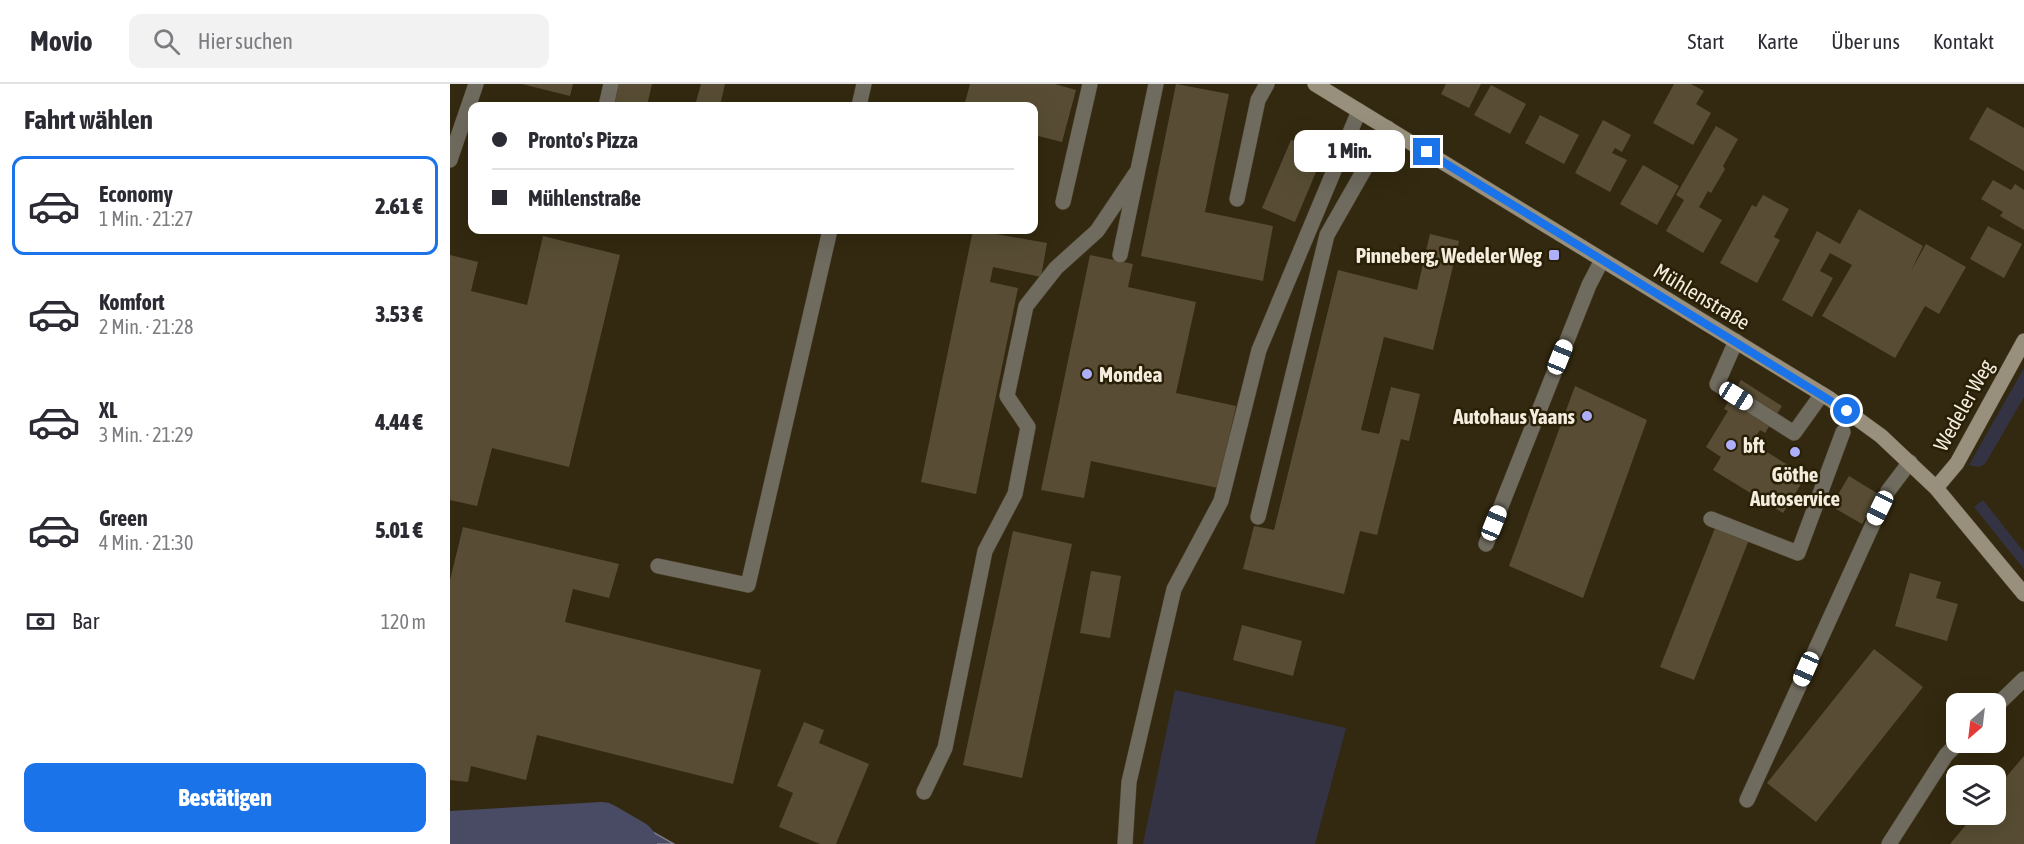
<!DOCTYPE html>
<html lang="de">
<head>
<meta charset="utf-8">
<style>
	body { margin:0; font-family:"Asap Condensed",sans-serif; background:#f2f2f3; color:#2b2b33; height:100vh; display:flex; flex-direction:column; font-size:22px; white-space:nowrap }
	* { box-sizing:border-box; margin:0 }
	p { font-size:20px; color:#7c7c81 }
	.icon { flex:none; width:33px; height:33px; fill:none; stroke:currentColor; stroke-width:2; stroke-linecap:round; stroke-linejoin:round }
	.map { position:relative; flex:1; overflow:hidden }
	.sheet { display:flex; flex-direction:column; background:#fff; width:450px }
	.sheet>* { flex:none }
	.hud { position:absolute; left:18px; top:18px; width:570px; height:132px; border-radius:12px; box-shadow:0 6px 24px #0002; display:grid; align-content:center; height:132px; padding:0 24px; background:#fff }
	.needle { width:39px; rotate:208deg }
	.fabs { position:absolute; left:1496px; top:609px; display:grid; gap:12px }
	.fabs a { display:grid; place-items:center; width:60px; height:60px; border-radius:12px; background:#fff; box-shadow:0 6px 24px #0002; font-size:30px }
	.end { position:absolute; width:27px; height:27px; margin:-14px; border:8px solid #1a73e8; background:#fff; box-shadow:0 0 0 3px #fff }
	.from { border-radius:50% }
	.bubble { position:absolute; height:42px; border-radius:12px; background:#fff; box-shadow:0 6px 24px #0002; font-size:20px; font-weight:800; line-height:42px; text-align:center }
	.car { position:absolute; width:18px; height:36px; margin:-18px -9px; border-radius:8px; box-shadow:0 0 4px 2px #0007; background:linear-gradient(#fff 24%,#345 0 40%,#fff 0 76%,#345 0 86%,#fff 0) }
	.hud b { display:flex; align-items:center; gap:21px; height:57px; font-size:22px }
	.hud b+b { border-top:2px solid #e1e1e2 }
	.hud i { width:15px; height:15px; background:#2b2b33 }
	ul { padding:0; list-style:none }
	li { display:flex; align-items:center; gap:18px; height:99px; margin:0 12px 9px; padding:0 12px; border:3px solid transparent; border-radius:12px }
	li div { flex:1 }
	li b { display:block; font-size:22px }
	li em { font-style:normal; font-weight:800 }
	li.selected { border-color:#1a73e8 }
	li>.icon { width:54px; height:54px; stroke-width:1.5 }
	h2 { padding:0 24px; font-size:27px; line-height:72px }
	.pay { display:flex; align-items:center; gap:15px; height:66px; padding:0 24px; font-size:22px }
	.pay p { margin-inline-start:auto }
	.button { display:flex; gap:12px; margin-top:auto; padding:12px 24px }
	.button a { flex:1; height:69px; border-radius:12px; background:#1a73e8; color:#fff; font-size:24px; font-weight:800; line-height:69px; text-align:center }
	header { display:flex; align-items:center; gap:36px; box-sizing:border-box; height:84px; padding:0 30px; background:#fff; border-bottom:2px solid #e1e1e2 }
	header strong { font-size:28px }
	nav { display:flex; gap:33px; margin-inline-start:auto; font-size:21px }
	.search { width:420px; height:54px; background:#f2f2f3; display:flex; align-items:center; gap:15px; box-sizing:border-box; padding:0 21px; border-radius:12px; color:#7c7c81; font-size:22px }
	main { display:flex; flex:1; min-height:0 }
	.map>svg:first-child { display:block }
	.green { fill:#334 }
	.water { fill:#494a64; stroke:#7c7b89; stroke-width:1.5 }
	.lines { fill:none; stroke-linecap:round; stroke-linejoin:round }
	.river { stroke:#494a64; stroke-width:48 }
	.building { fill:#584d34 }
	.lane-casing { stroke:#4e442d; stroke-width:16 }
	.street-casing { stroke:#4e442d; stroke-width:16 }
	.secondary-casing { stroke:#4e442d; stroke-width:16 }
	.lane { stroke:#706b5f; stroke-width:15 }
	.street { stroke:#706b5f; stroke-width:15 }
	.secondary { stroke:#98907d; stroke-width:15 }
	.route { stroke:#1a73e8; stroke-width:8 }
	.poi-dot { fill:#adaffb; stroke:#291f06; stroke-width:2 }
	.labels { text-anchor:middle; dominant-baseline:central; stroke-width:5; stroke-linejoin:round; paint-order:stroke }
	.poi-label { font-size:21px; font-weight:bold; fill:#f4edde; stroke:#291f06; text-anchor:end }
	.street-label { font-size:21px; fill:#f4edde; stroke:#291f06 }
</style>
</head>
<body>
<header>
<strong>Movio</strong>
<div class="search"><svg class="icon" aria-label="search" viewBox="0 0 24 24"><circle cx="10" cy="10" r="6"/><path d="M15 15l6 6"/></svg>Hier suchen</div>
<nav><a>Start</a><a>Karte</a><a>Über uns</a><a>Kontakt</a></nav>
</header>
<main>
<section class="sheet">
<h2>Fahrt wählen</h2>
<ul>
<li class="selected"><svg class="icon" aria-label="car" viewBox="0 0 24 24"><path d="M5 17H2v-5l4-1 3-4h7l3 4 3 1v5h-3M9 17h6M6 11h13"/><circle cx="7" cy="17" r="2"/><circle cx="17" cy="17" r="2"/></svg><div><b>Economy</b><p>1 Min. · 21:27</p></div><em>2.61 €</em></li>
<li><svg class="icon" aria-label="car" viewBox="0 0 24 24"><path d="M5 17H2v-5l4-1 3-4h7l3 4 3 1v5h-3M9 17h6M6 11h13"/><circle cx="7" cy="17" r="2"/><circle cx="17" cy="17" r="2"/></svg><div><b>Komfort</b><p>2 Min. · 21:28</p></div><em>3.53 €</em></li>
<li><svg class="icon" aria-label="car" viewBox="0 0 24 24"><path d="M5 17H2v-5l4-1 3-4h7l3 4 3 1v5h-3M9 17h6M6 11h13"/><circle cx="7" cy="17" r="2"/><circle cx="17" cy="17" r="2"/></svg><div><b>XL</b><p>3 Min. · 21:29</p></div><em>4.44 €</em></li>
<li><svg class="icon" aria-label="car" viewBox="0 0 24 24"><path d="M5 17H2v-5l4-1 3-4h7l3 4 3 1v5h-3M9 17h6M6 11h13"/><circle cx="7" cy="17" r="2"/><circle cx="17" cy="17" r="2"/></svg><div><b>Green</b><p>4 Min. · 21:30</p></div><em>5.01 €</em></li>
</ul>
<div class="pay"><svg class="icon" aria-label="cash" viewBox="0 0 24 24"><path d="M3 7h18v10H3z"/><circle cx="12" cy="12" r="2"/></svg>Bar<p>120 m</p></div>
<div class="button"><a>Bestätigen</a></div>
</section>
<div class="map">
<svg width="1574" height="760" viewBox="0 0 1574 760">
	<rect width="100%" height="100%" fill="#332910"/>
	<!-- green -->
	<path class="green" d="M1574,284V313L1535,380L1529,383L1519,381Z
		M1533,416L1574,468V485L1524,423Z
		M725,606L896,644L865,760H693Z"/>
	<!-- water -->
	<path class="water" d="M162,725L224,760H153Z"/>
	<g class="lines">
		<!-- river -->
		<path class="river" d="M0,751L152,742L183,760"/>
	</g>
	<!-- building -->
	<path class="building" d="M72,0H123L120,12Z
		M168,0H202L197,22H163Z
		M251,0H275L270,22L246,18Z
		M520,0H605L626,6L612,58L584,51V22H514Z
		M726,0L779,10L755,128L823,142L813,197L691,172Z
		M996,0H1031L1019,24L991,10Z
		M1224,0H1241L1254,7L1246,20L1261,29L1243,61L1203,39Z
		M1041,1L1076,20L1060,50L1024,31Z
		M1537,23L1574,44V87L1519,55Z
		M1090,31L1129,51L1114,80L1075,59Z
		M1153,36L1181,51L1172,68L1165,64L1162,69L1177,76L1160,108L1125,89Z
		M1266,42L1288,55L1273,82L1275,85L1261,109L1258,107L1249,123L1272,136L1253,169L1216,147L1234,116L1226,111Z
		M841,56L874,69L845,138L812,124Z
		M1193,81L1229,102L1207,141L1170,120Z
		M1543,96L1561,106L1565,100L1574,106V146L1550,132L1553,128L1531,115Z
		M1313,111L1339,125L1324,153L1330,156L1307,199L1270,179L1302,121L1306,123Z
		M1409,125L1473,162L1461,187L1476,160L1516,183L1489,230L1475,222L1445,274L1372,232L1402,181L1380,169L1370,187L1383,194L1362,233L1332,216L1367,147L1390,160Z
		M1538,142L1572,160L1554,194L1520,175Z
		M523,146L597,159L591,193L543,183L540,198L568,204L526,410L471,398Z
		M980,150L1009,157L983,266L934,253L911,346L929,350L941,303L970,310L959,357L951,355L927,451L910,447L894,510L793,485L804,442L824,446L888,186L967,206Z
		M93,152L170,171L119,383L42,364L27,422L0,416V171L28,178L21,207L77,221Z
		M640,171L683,180L678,203L746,218L726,309L786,322L768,404L641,377L634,414L591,406Z
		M1291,296L1332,322L1315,349L1310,346L1302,359L1356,392L1333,429L1263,386L1271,373L1256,363L1278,327L1274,325Z
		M1125,302L1197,336L1133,514L1059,482Z
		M1399,392L1430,411L1412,440L1381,422Z
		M1267,439L1300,453L1244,596L1210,583Z
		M13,443L169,480L159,514L123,505L115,538L311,586L283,700L87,651L76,696L21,682L18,698L0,696V496Z
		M563,447L622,460L572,694L513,681Z
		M641,487L671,492L660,554L630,549Z
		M1460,489L1491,498L1486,514L1508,520L1497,557L1445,542Z
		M792,541L852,557L843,592L783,576Z
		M1424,565L1473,603L1366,738L1317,699Z
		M354,638L374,646L369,659L419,680L386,760H370L329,743L343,709L327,702Z
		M1574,672V760H1500L1525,730H1545V706Z"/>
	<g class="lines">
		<!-- lane casing -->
		<g class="lane-casing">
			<path id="lane" d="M156,22L161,0
				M409,22L414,0
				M0,76L26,0
				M787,115L808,16L817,0
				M613,118L640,0
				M670,171L706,0
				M1286,257L1267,300L1344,349L1372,310
				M808,433L877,151L938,44
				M1036,460L1139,201L1152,176
				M208,482L298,501L380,146
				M1545,623L1574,595
				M474,708L495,664L535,467L565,410L578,343L557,312L576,222L606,184L647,147L686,89
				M1297,716L1438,407L1460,378
				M675,760L679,698L724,505L771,417L809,266L909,27
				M1439,760L1496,671L1509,658"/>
		</g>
		<!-- street casing -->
		<g class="street-casing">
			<path id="street" d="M1261,435L1348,469L1393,348"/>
		</g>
		<!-- secondary casing -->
		<g class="secondary-casing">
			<path id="secondary" d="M865,0L1380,315L1431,352L1486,404L1574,510
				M1486,404L1507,379L1574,257"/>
		</g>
		<!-- lane -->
		<use href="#lane" class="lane"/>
		<!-- street -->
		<use href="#street" class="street"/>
		<!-- secondary -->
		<use href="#secondary" class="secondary"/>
	</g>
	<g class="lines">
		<!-- route -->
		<path class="route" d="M977,68L1397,327"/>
	</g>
	<!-- markers -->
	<g class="poi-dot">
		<rect x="1098" y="165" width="12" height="12" rx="3"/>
		<circle cx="637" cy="290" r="6"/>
		<circle cx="1137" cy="332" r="6"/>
		<circle cx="1281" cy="361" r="6"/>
		<circle cx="1345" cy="368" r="6"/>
	</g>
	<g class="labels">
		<!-- poi labels -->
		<g class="poi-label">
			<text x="1092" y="171">Pinneberg, Wedeler Weg</text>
			<text x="649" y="290" text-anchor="start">Mondea</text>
			<text x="1125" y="332">Autohaus Yaans</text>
			<text x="1293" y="361" text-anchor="start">bft</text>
			<text x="1345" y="390" text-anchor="middle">Göthe<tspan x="1345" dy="24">Autoservice</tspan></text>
		</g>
		<!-- street labels -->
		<g class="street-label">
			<text transform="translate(1252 212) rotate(31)">Mühlenstraße</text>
			<text transform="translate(1513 321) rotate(-61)">Wedeler Weg</text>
		</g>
	</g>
</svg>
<div class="fabs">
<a><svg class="needle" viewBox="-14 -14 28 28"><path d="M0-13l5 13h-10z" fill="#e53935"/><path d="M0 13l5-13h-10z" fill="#7c7c81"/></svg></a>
<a><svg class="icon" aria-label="layers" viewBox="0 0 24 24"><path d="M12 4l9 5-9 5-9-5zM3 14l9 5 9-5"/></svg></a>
</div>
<i class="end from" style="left:1397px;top:327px"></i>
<i class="end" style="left:977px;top:68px"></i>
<div class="bubble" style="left:844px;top:46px;width:111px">1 Min.</div>
<i class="car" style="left:1110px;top:273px;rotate:22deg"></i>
<i class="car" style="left:1286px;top:312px;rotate:122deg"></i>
<i class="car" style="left:1430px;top:424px;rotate:206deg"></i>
<i class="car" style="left:1044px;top:439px;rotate:22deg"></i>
<i class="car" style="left:1356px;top:585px;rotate:204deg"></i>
<div class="hud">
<b><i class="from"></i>Pronto's Pizza</b>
<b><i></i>Mühlenstraße</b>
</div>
</div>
</main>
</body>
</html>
